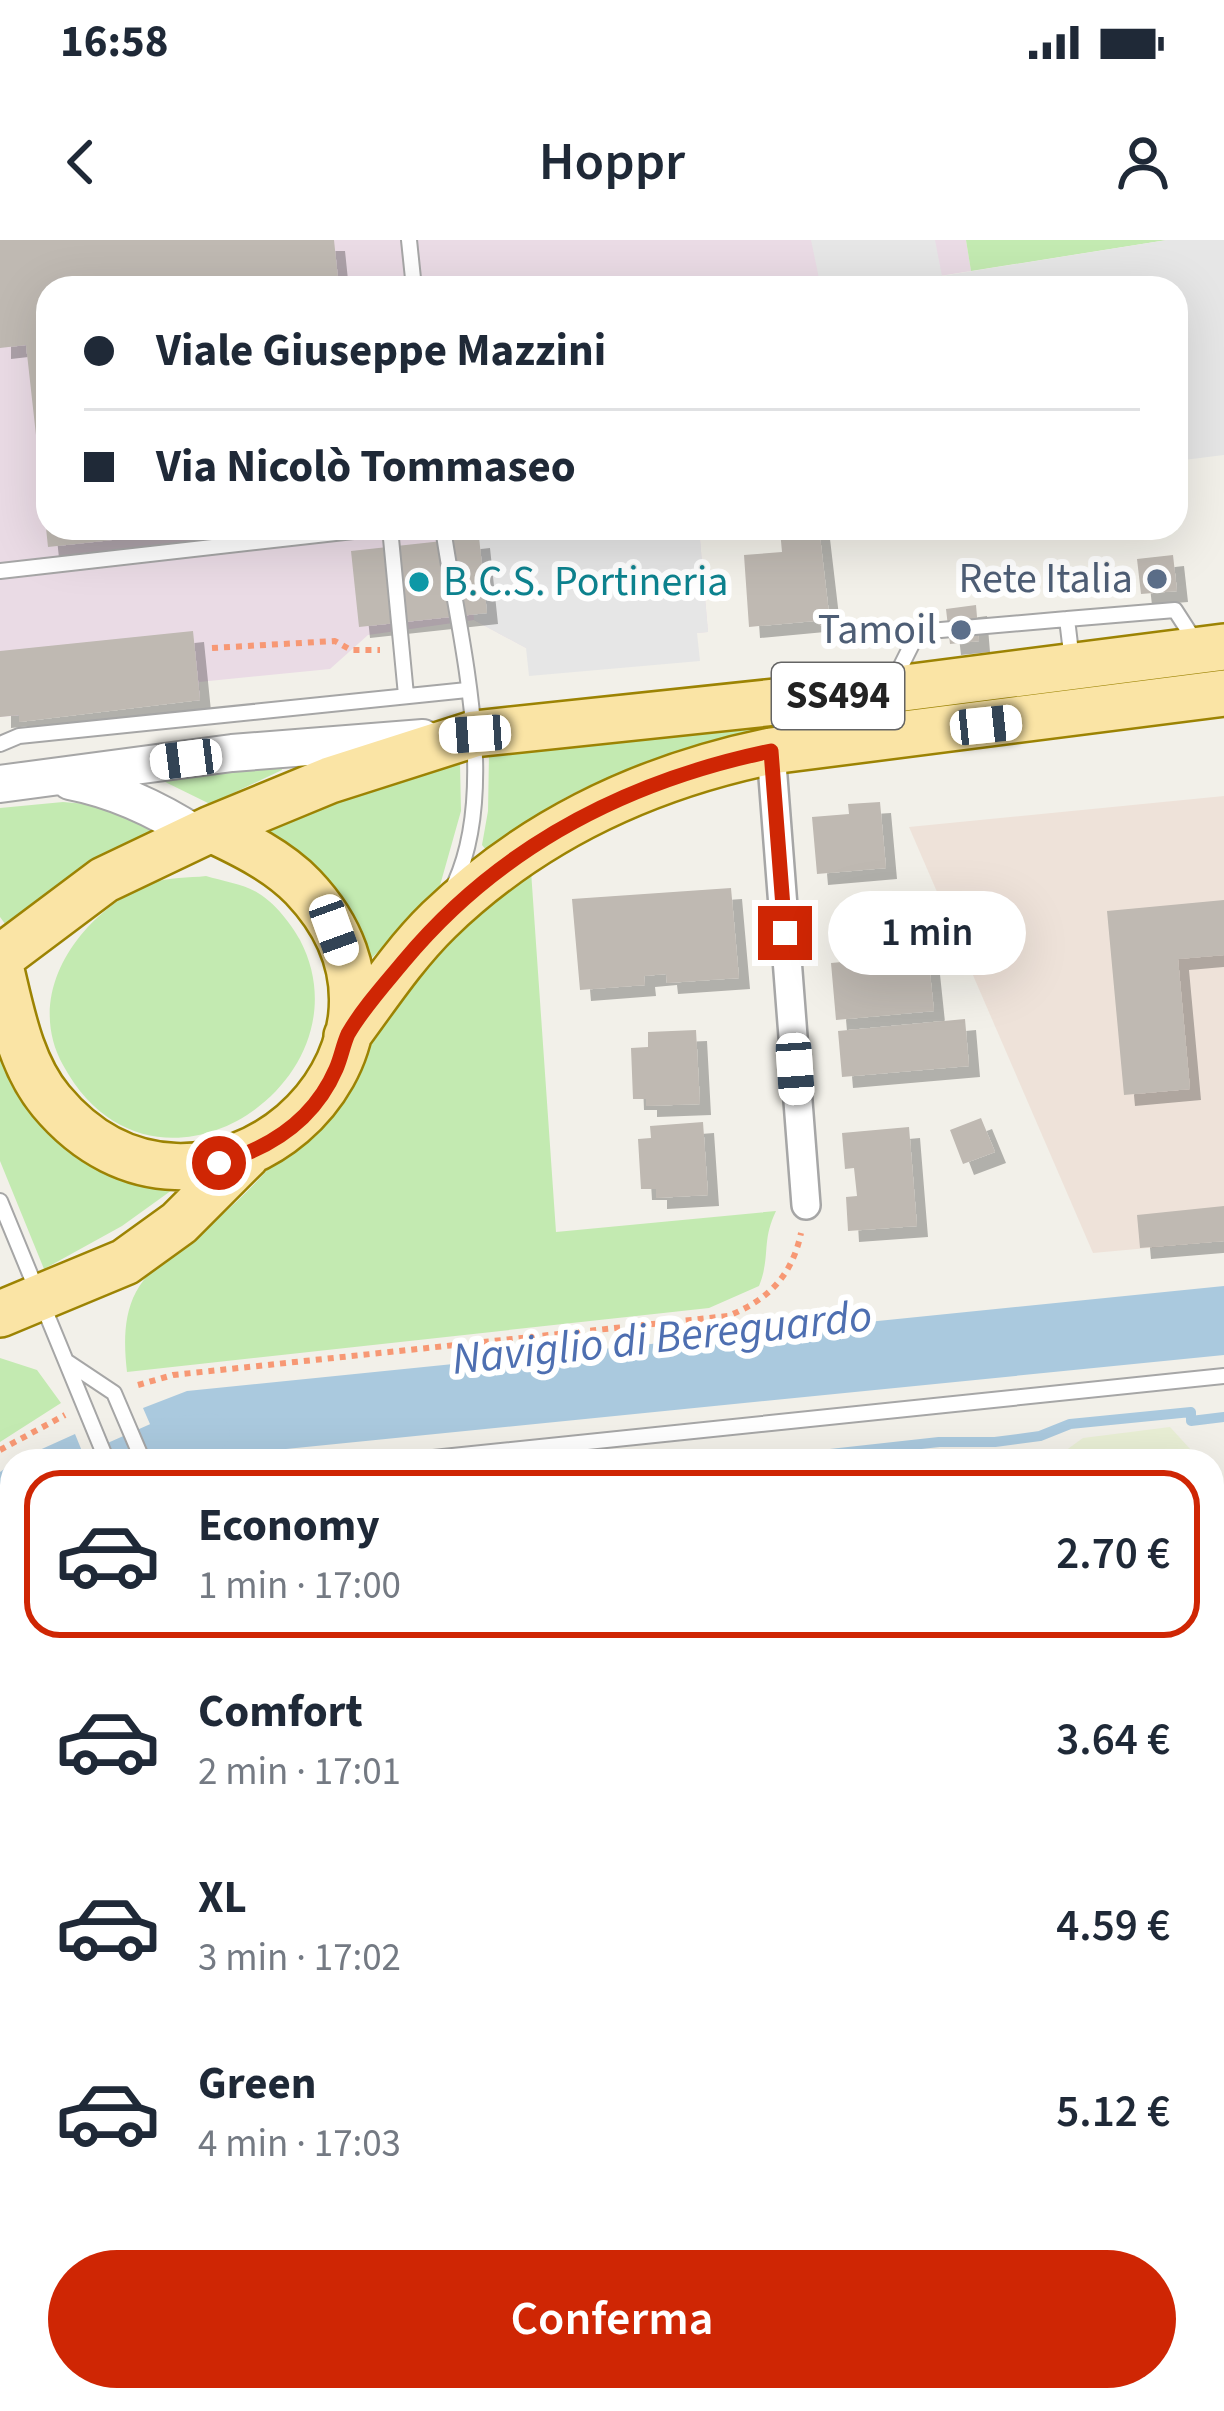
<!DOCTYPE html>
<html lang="it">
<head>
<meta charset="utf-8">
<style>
	body { margin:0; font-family:"Source Sans 3",sans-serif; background:#f6f6f7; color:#1f2937; height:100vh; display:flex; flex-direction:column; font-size:45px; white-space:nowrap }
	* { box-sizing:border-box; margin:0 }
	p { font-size:39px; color:#747a83 }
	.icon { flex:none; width:66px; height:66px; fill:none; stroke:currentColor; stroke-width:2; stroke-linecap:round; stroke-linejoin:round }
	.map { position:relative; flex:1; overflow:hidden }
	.details { position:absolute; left:0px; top:1209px; width:1224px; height:963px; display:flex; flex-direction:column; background:#fff; border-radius:36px 36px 0 0; box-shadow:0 12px 48px #0002 }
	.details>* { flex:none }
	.hud { position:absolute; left:36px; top:36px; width:1152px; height:264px; border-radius:36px; box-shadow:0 12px 48px #0002; display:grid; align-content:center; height:264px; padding:0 48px; background:#fff }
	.end { position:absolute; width:54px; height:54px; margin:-27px; border:15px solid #cf2604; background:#fff; box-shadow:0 0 0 6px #fff }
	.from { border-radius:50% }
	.bubble { position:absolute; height:84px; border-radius:42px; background:#fff; box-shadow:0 12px 48px #0002; font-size:39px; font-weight:600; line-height:84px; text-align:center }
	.car { position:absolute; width:36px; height:72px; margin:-36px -18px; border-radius:15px; box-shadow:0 0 9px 3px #0007; background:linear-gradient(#fff 24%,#345 0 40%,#fff 0 76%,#345 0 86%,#fff 0) }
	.hud b { display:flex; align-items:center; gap:42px; height:114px; font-size:45px }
	.hud b+b { border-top:3px solid #e0e1e3 }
	.hud i { width:30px; height:30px; background:#1f2937 }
	ul { padding:21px 0 0; list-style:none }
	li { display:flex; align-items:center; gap:36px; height:168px; margin:0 24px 18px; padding:0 24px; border:6px solid transparent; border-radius:36px }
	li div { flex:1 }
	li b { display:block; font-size:45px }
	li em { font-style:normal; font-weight:600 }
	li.active { border-color:#cf2604 }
	li>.icon { width:108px; height:108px; stroke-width:1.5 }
	.action { display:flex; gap:24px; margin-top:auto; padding:24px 48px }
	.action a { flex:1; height:138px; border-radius:72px; background:#cf2604; color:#fff; font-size:48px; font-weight:600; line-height:138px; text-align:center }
	.status { display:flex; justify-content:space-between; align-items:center; height:84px; padding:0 60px; background:#fff; direction:ltr }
	.status svg { height:33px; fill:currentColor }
	header { display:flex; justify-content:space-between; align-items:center; height:156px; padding:0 48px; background:#fff; font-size:54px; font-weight:600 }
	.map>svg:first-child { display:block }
	.industrial { fill:#eadbe5 }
	.military { fill:#eee2d9 }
	.farmland { fill:#e9efd5 }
	.grass { fill:#c3eab1 }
	.parking { fill:#e6e6e6 }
	.water { fill:#aac9de }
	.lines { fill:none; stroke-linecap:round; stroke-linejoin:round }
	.stream { stroke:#aac9de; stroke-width:10 }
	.canal { stroke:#aac9de; stroke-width:39 }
	.building { fill:#bfb9b2; filter:url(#shadow) }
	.service-casing { stroke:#a6a6a6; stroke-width:18 }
	.minor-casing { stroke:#a6a6a6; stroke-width:32 }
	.tertiary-casing { stroke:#a6a6a6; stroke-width:40 }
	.primary-casing { stroke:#9c8303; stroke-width:50 }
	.path { stroke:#f79874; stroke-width:6; stroke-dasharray:6 6; stroke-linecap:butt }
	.service { stroke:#fff; stroke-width:14 }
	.minor { stroke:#fff; stroke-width:27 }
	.tertiary { stroke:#fff; stroke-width:36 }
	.primary { stroke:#fae4a5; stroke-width:45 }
	.route { stroke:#cf2604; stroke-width:15 }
	.service-dot { fill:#5c6f8a; stroke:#fff; stroke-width:4.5 }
	.culture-dot { fill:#0f9aa8; stroke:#fff; stroke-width:4.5 }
	.labels { text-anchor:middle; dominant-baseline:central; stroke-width:12; stroke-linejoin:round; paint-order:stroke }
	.shield { fill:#fff; stroke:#646464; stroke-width:3 }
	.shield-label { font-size:39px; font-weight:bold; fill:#222 }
	.service-label { font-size:42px; fill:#4e5e75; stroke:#fff; text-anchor:end }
	.culture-label { font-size:42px; fill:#0d838f; stroke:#fff; text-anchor:start }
	.water-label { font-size:45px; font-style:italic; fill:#4e6fb1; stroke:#fff }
</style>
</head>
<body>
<div class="status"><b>16:58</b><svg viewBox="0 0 49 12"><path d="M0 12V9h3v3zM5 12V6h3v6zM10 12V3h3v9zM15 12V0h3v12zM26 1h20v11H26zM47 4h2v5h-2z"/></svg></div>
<header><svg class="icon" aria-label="back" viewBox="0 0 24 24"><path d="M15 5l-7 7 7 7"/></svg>Hoppr<svg class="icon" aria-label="person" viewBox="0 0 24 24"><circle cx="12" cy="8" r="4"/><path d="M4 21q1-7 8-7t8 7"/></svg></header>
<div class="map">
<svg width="1224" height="2171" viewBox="0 0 1224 2171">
	<defs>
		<filter id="shadow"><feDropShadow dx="11" dy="11" stdDeviation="0" flood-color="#0004"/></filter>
	</defs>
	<rect width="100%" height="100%" fill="#f2f0e9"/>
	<!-- industrial -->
	<path class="industrial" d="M0,0H966L971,31L866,48H48V288H699L708,392L526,408L474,380L368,395L330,429L199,442L200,460L0,477Z
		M12,1401V2160H1147L1152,2171H0V1409Z"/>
	<!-- military -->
	<path class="military" d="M1224,556V1001L1093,1013L909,587Z"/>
	<!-- farmland -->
	<path class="farmland" d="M1170,1187L1201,1221H1051L1083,1198Z
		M1212,1237L1224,1255V1907L1212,1912Z
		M1224,1944V2171H1188L1184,2160H1212V1949Z"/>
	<!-- grass -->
	<path class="grass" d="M966,0H1167L971,31Z
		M774,487C710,510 641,520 580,550C547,566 516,588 487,611L482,605L488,571L489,515Z
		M280,523L282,530L210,564L157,538Z
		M460,524L461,571L439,649L361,729L260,588L398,535Z
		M63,562L110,566L158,591L8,688L0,677V568Z
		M531,631L556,992L776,971C761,1002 771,1016 759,1046L709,1068L127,1132C124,1106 123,1076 136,1052C154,1019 190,1001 218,978C236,963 254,945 270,927C305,890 328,848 358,809C409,742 463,681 531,631Z
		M206,636C222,641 244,644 258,653C275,663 291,684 300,700C374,842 152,990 63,825C22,751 83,670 152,643C168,637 189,638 206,636Z
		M0,772L21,839L179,945L122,986L44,1029L0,921Z
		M0,1118L37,1130L61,1163L0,1202Z"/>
	<!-- parking -->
	<path class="parking" d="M811,0H935L942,36L1167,0H1224V215L1176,221V48H821Z
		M465,288H699L708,392L697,393L700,421L529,436L526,408L474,380Z
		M12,2013V2160H191V2171H0V2014Z
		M231,2160H873V2171H231Z"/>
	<!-- water -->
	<path class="water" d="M1224,1046V1115L276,1210L217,1221H166L143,1168L187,1151Z
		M75,1194L86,1221H17L24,1217Z
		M12,1224V1324L0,1331V1232Z"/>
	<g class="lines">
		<!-- stream -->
		<path class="stream" d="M767,1221L939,1202H995L1040,1196L1070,1184L1191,1172V1181L1224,1177
			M1212,1932L1224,1926
			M1168,2160L1173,2171"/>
		<!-- canal -->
		<path class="canal" d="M115,1221L169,1197L210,1193"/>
	</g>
	<!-- building -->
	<path class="building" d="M0,0H334L339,48H48V276H45L26,105L0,108Z
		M46,288H193L194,291L48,307Z
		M819,288L830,382L822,386L814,381L749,387L744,315L782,312L780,290Z
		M479,297L487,373L359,387L351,311Z
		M1173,315L1177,351L1141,354L1137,319Z
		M976,365L979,401L950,404L946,369Z
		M193,391L200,460L19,482V475L0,477V411Z
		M880,562L886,628L817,634L812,577L849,574L848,564Z
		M731,648L739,738L667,743L666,734L644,736L645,745L580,750L572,659Z
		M1224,660V715L1178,719L1190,849L1124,855L1107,671Z
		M928,714L934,771L836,780L831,723Z
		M965,779L969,826L842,837L838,791Z
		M696,790L700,864L646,866V859H633L631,808L648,807V792Z
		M981,878L995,912L963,924L950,890Z
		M703,882L708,955L656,958V949H641L638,899L651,898L650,886Z
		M909,887L917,986L848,991L846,957L857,956L854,928L845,929L842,893Z
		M1224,966V1001L1140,1008L1137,975Z
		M0,1704H12V1840H0Z
		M191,2160H231V2171H191Z"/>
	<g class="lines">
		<!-- service casing -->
		<g class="service-casing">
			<path id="service" d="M409,0L414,48
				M390,288L406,455
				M443,288C458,394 500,544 455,643
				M0,331L380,288
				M1072,421L1067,379L1175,370L1195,401
				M893,442L918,392L1067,379
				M0,504L19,496L467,450
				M0,961L107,1221
				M66,1121L114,1153L143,1221
				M404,1221L1224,1136
				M0,1352L12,1344
				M0,1980H12
				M910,2160L911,2171"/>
		</g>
		<!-- minor casing -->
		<g class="minor-casing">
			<path id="minor" d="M771,511L806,965"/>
		</g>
		<!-- tertiary casing -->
		<g class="tertiary-casing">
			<path id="tertiary" d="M70,541C117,550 157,569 197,595
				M0,544L232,513L423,498"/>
		</g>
		<!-- primary casing -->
		<g class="primary-casing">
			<path id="primary" d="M211,589L330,540L474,494L889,450L1224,407
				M0,718L104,640L211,589C243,604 278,621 303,647C462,814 200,1040 51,861C20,824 11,771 0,726
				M347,796C376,757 404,714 439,680C532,590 645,537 771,511L1224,453
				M0,1074L125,1022L179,983L247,915"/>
		</g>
		<!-- path -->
		<path class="path" d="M212,408L335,401L351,410H380
			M138,1145L173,1135L728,1076C768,1060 792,1036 801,993
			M0,1210L65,1175"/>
		<!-- service -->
		<use href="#service" class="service"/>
		<!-- minor -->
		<use href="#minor" class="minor"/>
		<!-- tertiary -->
		<use href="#tertiary" class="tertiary"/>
		<!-- primary -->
		<use href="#primary" class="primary"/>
	</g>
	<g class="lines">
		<!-- route -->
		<path class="route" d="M219,923C271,908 314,880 336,829C341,818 343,805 348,794C363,768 385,744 404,721C499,607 627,541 771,511L785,693"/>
	</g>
	<!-- markers -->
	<g class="service-dot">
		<circle cx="1157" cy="339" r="12"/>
		<circle cx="961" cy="390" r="12"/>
	</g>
	<circle class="culture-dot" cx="419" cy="342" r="12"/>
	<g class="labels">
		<!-- shield labels -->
		<rect class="shield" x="772" y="423" width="132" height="66" rx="9"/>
		<g class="shield-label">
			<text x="838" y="456">SS494</text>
		</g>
		<!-- service labels -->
		<g class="service-label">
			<text x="1133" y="339">Rete Italia</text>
			<text x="937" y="390">Tamoil</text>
		</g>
		<!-- culture labels -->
		<g class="culture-label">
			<text x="443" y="342">B.C.S. Portineria</text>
		</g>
		<!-- water labels -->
		<g class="water-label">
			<text transform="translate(662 1098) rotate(-6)">Naviglio di Bereguardo</text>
		</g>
	</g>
</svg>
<i class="end from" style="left:219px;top:923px"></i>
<i class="end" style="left:785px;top:693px"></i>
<div class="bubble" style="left:828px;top:651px;width:198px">1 min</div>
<i class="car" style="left:986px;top:485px;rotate:84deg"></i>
<i class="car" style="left:475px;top:494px;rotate:266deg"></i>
<i class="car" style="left:186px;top:519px;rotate:263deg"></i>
<i class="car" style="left:334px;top:690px;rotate:160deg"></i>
<i class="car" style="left:795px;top:829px;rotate:176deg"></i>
<div class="hud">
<b><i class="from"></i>Viale Giuseppe Mazzini</b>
<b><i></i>Via Nicolò Tommaseo</b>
</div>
<section class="details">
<ul>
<li class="active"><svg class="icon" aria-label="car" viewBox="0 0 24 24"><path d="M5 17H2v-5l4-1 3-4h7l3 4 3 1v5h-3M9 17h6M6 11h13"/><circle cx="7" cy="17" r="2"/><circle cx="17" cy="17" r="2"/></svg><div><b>Economy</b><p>1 min · 17:00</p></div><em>2.70 €</em></li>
<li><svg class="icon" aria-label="car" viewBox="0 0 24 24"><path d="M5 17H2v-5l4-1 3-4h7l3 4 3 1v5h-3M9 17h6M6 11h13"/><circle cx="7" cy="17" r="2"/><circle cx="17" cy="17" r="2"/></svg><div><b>Comfort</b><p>2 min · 17:01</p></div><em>3.64 €</em></li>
<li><svg class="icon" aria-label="car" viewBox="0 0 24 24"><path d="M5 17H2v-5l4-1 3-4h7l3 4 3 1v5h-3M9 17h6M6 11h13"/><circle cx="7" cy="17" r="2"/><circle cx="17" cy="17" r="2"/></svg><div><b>XL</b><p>3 min · 17:02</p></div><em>4.59 €</em></li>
<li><svg class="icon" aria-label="car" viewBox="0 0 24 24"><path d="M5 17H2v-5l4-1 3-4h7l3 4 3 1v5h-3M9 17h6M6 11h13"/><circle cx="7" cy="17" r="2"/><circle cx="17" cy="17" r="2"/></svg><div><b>Green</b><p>4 min · 17:03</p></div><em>5.12 €</em></li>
</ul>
<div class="action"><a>Conferma</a></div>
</section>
</div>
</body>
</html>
